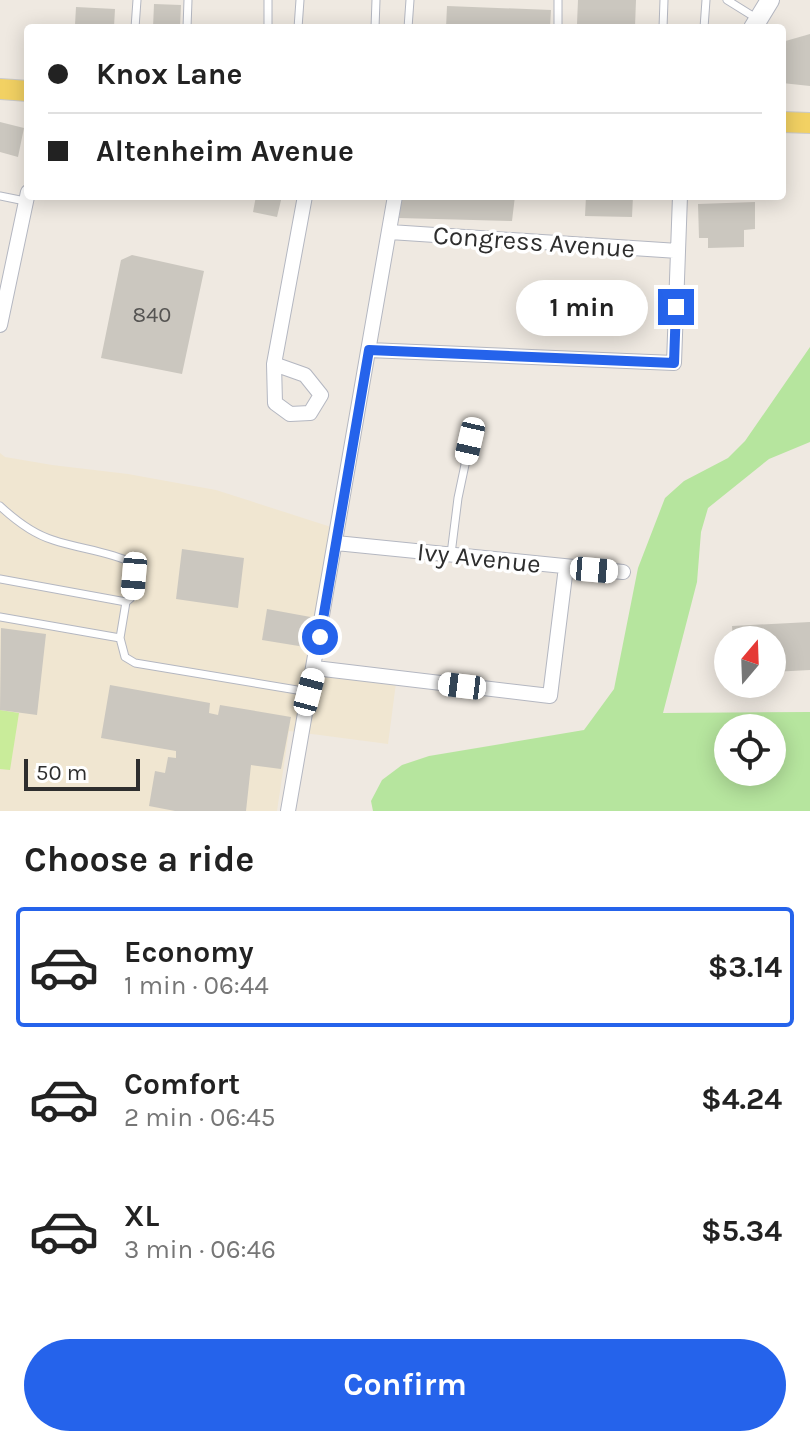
<!DOCTYPE html>
<html lang="en">
<head>
<meta charset="utf-8">
<style>
	body { margin:0; font-family:Karla,sans-serif; background:#f2f2f2; color:#222; height:100vh; display:flex; flex-direction:column; font-size:30px; white-space:nowrap }
	* { box-sizing:border-box; margin:0 }
	p { font-size:26px; color:#767676 }
	.icon { flex:none; width:44px; height:44px; fill:none; stroke:currentColor; stroke-width:2; stroke-linecap:round; stroke-linejoin:round }
	.map { position:relative; height:811px; overflow:hidden }
	.details { display:flex; flex-direction:column; background:#fff; flex:1 }
	.details>* { flex:none }
	.guide { position:absolute; left:24px; top:24px; width:762px; height:176px; border-radius:8px; box-shadow:0 4px 20px #0003; display:grid; align-content:center; height:176px; padding:0 24px; background:#fff }
	.needle { width:52px; rotate:19deg }
	.fabs { position:absolute; left:714px; top:626px; display:grid; gap:16px }
	.fabs a { display:grid; place-items:center; width:72px; height:72px; border-radius:50%; background:#fff; box-shadow:0 4px 20px #0003; font-size:40px }
	.scale { position:absolute; left:24px; bottom:20px; width:116px; box-sizing:border-box; padding-left:8px; border:4px solid #2e2e2e; border-top:0; font-size:22px; line-height:28px; white-space:nowrap; color:#2e2e2e; -webkit-text-stroke:6px #fff; paint-order:stroke }
	.end { position:absolute; width:36px; height:36px; margin:-18px; border:10px solid #2563eb; background:#fff; box-shadow:0 0 0 4px #fff }
	.from { border-radius:50% }
	.bubble { position:absolute; height:56px; border-radius:28px; background:#fff; box-shadow:0 4px 20px #0003; font-size:26px; font-weight:700; line-height:56px; text-align:center }
	.car { position:absolute; width:24px; height:48px; margin:-24px -12px; border-radius:10px; box-shadow:0 0 6px 2px #0007; background:linear-gradient(#fff 24%,#345 0 40%,#fff 0 76%,#345 0 86%,#fff 0) }
	.guide b { display:flex; align-items:center; gap:28px; height:76px; font-size:30px }
	.guide b+b { border-top:2px solid #e0e0e0 }
	.guide i { width:20px; height:20px; background:#222 }
	ul { padding:0; list-style:none }
	li { display:flex; align-items:center; gap:24px; height:120px; margin:0 16px 12px; padding:0 8px; border:4px solid transparent; border-radius:8px }
	li div { flex:1 }
	li b { display:block; font-size:30px }
	li em { font-style:normal; font-weight:700 }
	li.on { border-color:#2563eb }
	li>.icon { width:72px; height:72px; stroke-width:1.5 }
	h2 { padding:0 24px; font-size:36px; line-height:96px }
	.button { display:flex; gap:16px; margin-top:auto; padding:16px 24px }
	.button a { flex:1; height:92px; border-radius:48px; background:#2563eb; color:#fff; font-size:32px; font-weight:700; line-height:92px; text-align:center }
	.map>svg:first-child { display:block }
	.education { fill:#f0e6d1 }
	.green { fill:#b6e59e; fill-rule:evenodd }
	.pitch { fill:#c9ec9a }
	.building { fill:#cbc7bf }
	.lines { fill:none; stroke-linecap:round; stroke-linejoin:round }
	.service-casing { stroke:#b4b7c1; stroke-width:9 }
	.minor-casing { stroke:#b4b7c1; stroke-width:16 }
	.secondary-casing { stroke:#b4b7c1; stroke-width:20 }
	.primary-casing { stroke:#c9c9c9; stroke-width:22 }
	.service { stroke:#fff; stroke-width:7 }
	.minor { stroke:#fff; stroke-width:14 }
	.secondary { stroke:#fff; stroke-width:18 }
	.primary { stroke:#f2d163; stroke-width:20 }
	.route { stroke:#2563eb; stroke-width:10 }
	.labels { text-anchor:middle; dominant-baseline:central; stroke-width:7; stroke-linejoin:round; paint-order:stroke }
	.number-label { font-size:22px; fill:#555452 }
	.street-label { font-size:26px; fill:#2e2e2e; stroke:#fff }
</style>
</head>
<body>
<div class="map">
<svg width="810" height="811" viewBox="0 0 810 811">
	<rect width="100%" height="100%" fill="#efe9e1"/>
	<!-- education -->
	<path class="education" d="M0,453L5,457L52,465L128,474L216,490L331,527L310,670L396,683L388,744L289,731L277,811H0Z"/>
	<!-- green -->
	<path class="green" d="M810,347V442L769,459L708,508L701,532L697,582L663,713L810,712V811H373L371,801L382,780L402,765L429,756L584,730L614,689L638,568L665,498L684,481L728,458L745,441ZM728,728H772V772H728Z"/>
	<!-- pitch -->
	<path class="pitch" d="M0,710L19,713L10,770L0,769Z"/>
	<!-- building -->
	<path class="building" d="M578,0H636L635,27L577,24Z
		M154,4L181,5L180,28H153Z
		M447,6L551,10L550,28H446Z
		M76,7L115,9L114,27L75,25Z
		M810,34V86L782,83V42Z
		M0,122L24,128L18,157L0,152Z
		M256,196H282L277,217L253,212Z
		M402,196H515L512,221L399,218Z
		M586,196H633L632,217L585,216Z
		M755,202V229L744,230V247L708,248V238H699L698,204Z
		M132,255L204,271L182,374L101,358L121,260Z
		M182,549L244,558L238,608L176,599Z
		M267,609L316,618L311,648L262,640Z
		M810,622V670L772,672V640H733L732,626Z
		M1,628L46,634L37,715L0,710Z
		M110,685L210,703L209,713L218,715L220,705L291,717L281,769L251,765L246,811H175L149,806L155,771L165,773L168,757L176,758V751L101,738Z"/>
	<g class="lines">
		<!-- service casing -->
		<g class="service-casing">
			<path id="service" d="M558,0V28
				M727,0L756,18
				M135,28L137,0
				M187,28L188,0
				M268,28V0
				M298,28L300,0
				M375,28L376,0
				M408,28L410,0
				M663,28L664,0
				M704,28L706,0
				M0,196L25,201
				M0,506C15,520 33,534 53,540C80,549 107,551 133,563V596L126,602
				M451,554L458,498L470,441
				M0,579L126,602L120,638L0,617
				M120,638L125,657L135,663L309,692"/>
		</g>
		<!-- minor casing -->
		<g class="minor-casing">
			<path id="minor" d="M390,232L678,251
				M0,325L28,192
				M369,350L674,363L680,196
				M274,364L305,375L321,395L310,413L290,414L275,403L274,364L305,196
				M336,543L623,572
				M315,668L550,696L566,567
				M288,811L395,196"/>
		</g>
		<!-- secondary casing -->
		<g class="secondary-casing">
			<path id="secondary" d="M753,28L770,0"/>
		</g>
		<!-- primary casing -->
		<g class="primary-casing">
			<path id="primary" d="M0,89L28,91
				M782,122L810,123"/>
		</g>
		<!-- service -->
		<use href="#service" class="service"/>
		<!-- minor -->
		<use href="#minor" class="minor"/>
		<!-- secondary -->
		<use href="#secondary" class="secondary"/>
		<!-- primary -->
		<use href="#primary" class="primary"/>
	</g>
	<g class="lines">
		<!-- route -->
		<path class="route" d="M320,637L369,350L674,363L676,307"/>
	</g>
	<g class="labels">
		<!-- number labels -->
		<g class="number-label">
			<text x="152" y="315">840</text>
		</g>
		<!-- street labels -->
		<g class="street-label">
			<text transform="translate(534 242) rotate(4)">Congress Avenue</text>
			<text transform="translate(479 558) rotate(6)">Ivy Avenue</text>
		</g>
	</g>
</svg>
<div class="fabs">
<a><svg class="needle" viewBox="-14 -14 28 28"><path d="M0-13l5 13h-10z" fill="#e53935"/><path d="M0 13l5-13h-10z" fill="#767676"/></svg></a>
<a><svg class="icon" aria-label="locate" viewBox="0 0 24 24"><circle cx="12" cy="12" r="6"/><path d="M12 2v4M12 18v4M2 12h4M18 12h4"/></svg></a>
</div>
<div class="scale">50 m</div>
<i class="end from" style="left:320px;top:637px"></i>
<i class="end" style="left:676px;top:307px"></i>
<div class="bubble" style="left:516px;top:280px;width:132px">1 min</div>
<i class="car" style="left:470px;top:441px;rotate:193deg"></i>
<i class="car" style="left:594px;top:570px;rotate:95deg"></i>
<i class="car" style="left:134px;top:576px;rotate:185deg"></i>
<i class="car" style="left:462px;top:686px;rotate:277deg"></i>
<i class="car" style="left:309px;top:692px;rotate:15deg"></i>
<div class="guide">
<b><i class="from"></i>Knox Lane</b>
<b><i></i>Altenheim Avenue</b>
</div>
</div>
<section class="details">
<h2>Choose a ride</h2>
<ul>
<li class="on"><svg class="icon" aria-label="car" viewBox="0 0 24 24"><path d="M5 17H2v-5l4-1 3-4h7l3 4 3 1v5h-3M9 17h6M6 11h13"/><circle cx="7" cy="17" r="2"/><circle cx="17" cy="17" r="2"/></svg><div><b>Economy</b><p>1 min · 06:44</p></div><em>$3.14</em></li>
<li><svg class="icon" aria-label="car" viewBox="0 0 24 24"><path d="M5 17H2v-5l4-1 3-4h7l3 4 3 1v5h-3M9 17h6M6 11h13"/><circle cx="7" cy="17" r="2"/><circle cx="17" cy="17" r="2"/></svg><div><b>Comfort</b><p>2 min · 06:45</p></div><em>$4.24</em></li>
<li><svg class="icon" aria-label="car" viewBox="0 0 24 24"><path d="M5 17H2v-5l4-1 3-4h7l3 4 3 1v5h-3M9 17h6M6 11h13"/><circle cx="7" cy="17" r="2"/><circle cx="17" cy="17" r="2"/></svg><div><b>XL</b><p>3 min · 06:46</p></div><em>$5.34</em></li>
</ul>
<div class="button"><a>Confirm</a></div>
</section>
</body>
</html>
